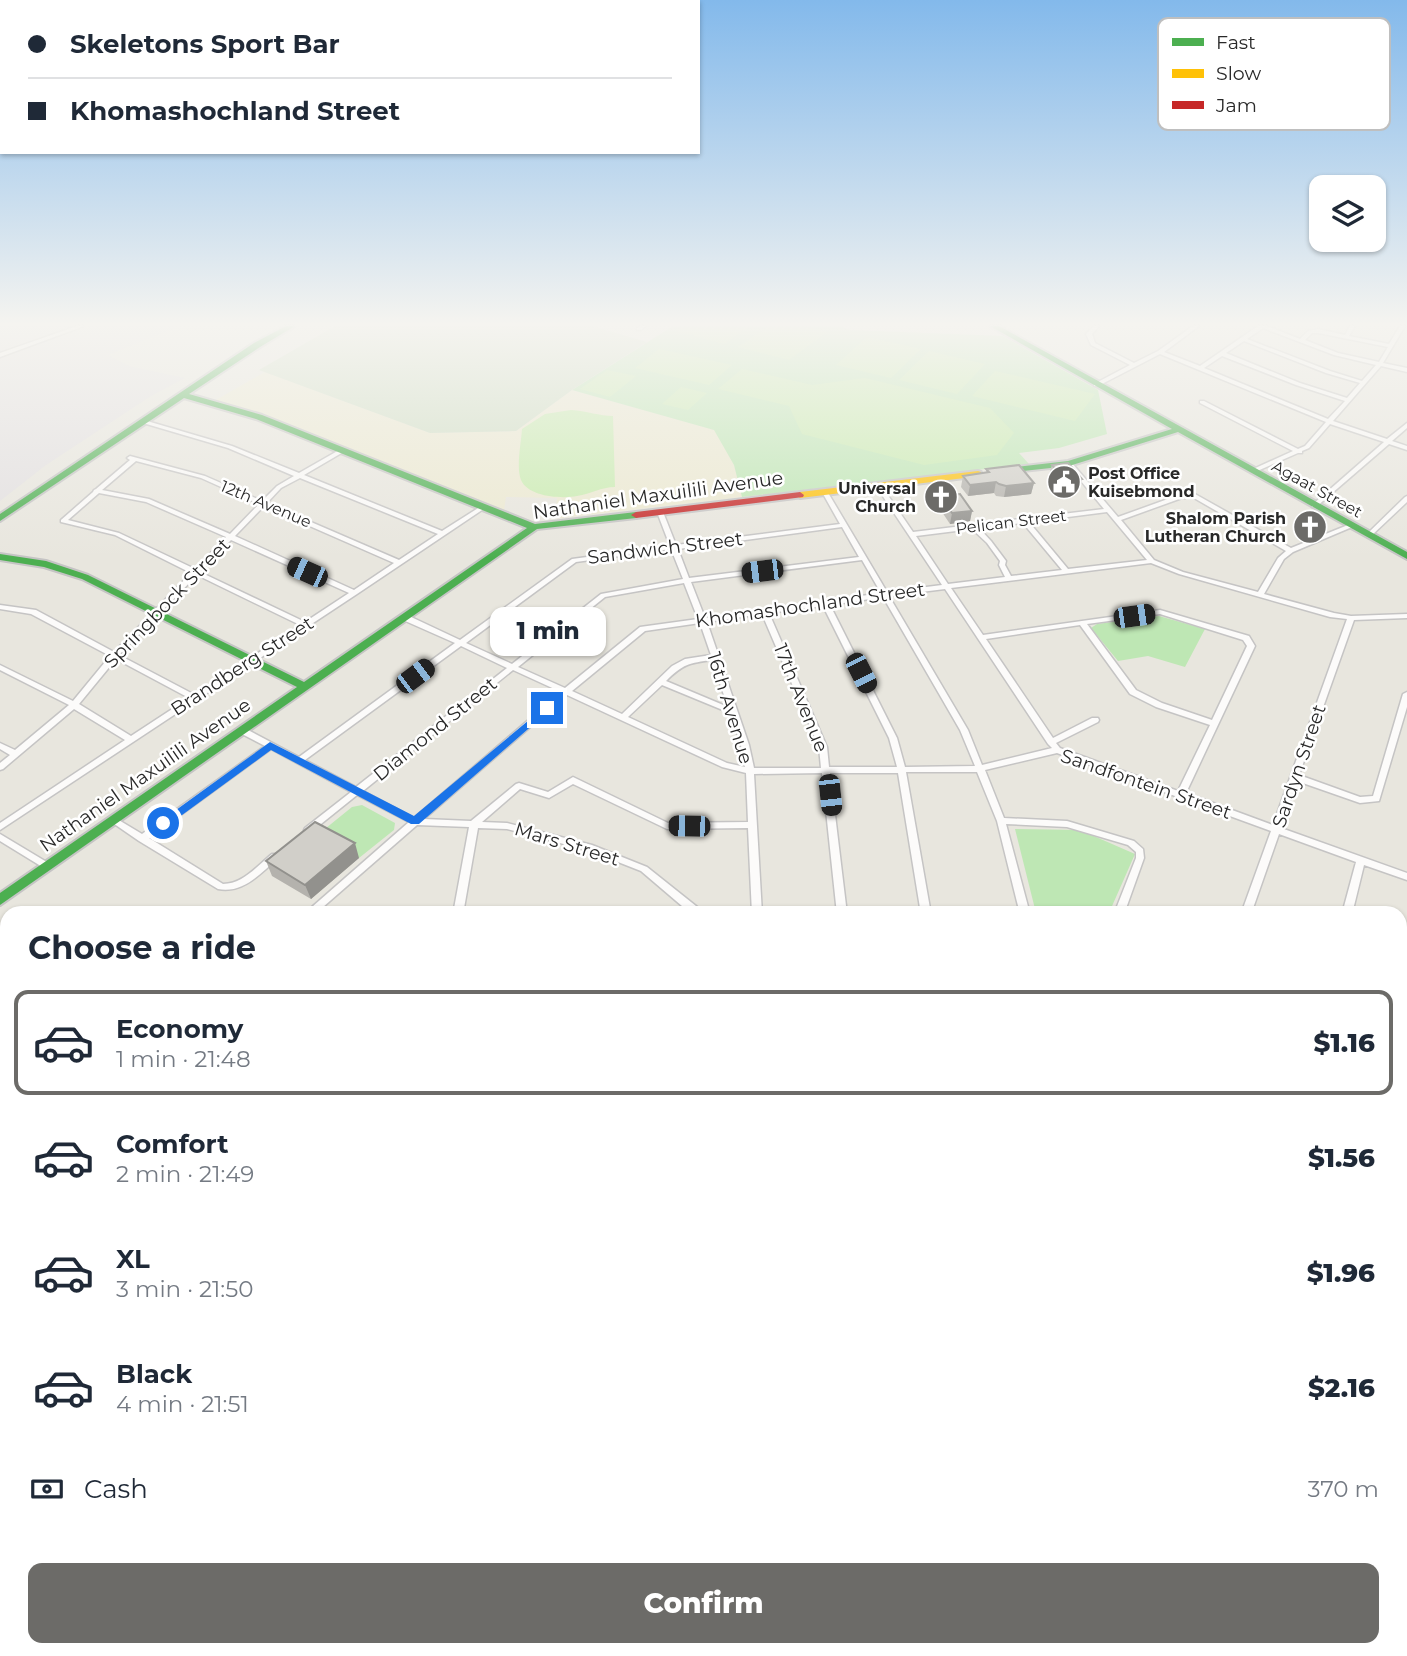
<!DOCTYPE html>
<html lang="en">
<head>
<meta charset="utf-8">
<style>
	body { margin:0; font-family:Montserrat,sans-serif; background:#f2f2f3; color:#1f2937; height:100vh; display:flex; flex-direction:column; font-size:26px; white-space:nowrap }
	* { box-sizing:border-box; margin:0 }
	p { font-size:23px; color:#747a83 }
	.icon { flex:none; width:38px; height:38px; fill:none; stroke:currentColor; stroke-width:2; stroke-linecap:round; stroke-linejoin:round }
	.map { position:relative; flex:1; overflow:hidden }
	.drawer { position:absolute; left:0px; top:906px; width:1407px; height:751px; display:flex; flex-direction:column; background:#fff; border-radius:21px 21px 0 0; box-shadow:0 2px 5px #0004 }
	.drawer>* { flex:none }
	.hud { position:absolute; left:0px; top:0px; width:700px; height:154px; box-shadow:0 2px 5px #0004; display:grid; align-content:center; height:154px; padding:0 28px; background:#fff }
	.buttons { position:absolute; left:1309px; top:175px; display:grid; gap:14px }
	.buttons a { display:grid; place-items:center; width:77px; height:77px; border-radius:14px; background:#fff; box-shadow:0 2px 5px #0004; font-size:35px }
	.end { position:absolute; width:32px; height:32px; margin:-16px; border:9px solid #1a73e8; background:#fff; box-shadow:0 0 0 4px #fff }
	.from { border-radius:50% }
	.bubble { position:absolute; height:49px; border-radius:14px; background:#fff; box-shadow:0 2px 5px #0004; font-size:23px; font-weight:800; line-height:49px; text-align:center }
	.car { position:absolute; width:21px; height:42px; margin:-21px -10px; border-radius:9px; box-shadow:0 0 5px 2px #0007; background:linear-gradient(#222 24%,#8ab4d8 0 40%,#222 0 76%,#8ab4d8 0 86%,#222 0) }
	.hud b { display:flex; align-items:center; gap:24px; height:66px; font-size:26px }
	.hud b+b { border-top:2px solid #e0e1e3 }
	.hud i { width:18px; height:18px; background:#1f2937 }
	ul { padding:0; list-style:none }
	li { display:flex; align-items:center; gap:21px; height:105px; margin:0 14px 10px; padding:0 14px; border:4px solid transparent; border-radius:14px }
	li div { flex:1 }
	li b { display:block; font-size:26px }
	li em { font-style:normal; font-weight:800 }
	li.current { border-color:#6c6b68 }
	li>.icon { width:63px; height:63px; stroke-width:1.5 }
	h2 { padding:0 28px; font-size:32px; line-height:84px }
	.pay { display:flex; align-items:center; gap:18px; height:77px; padding:0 28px; font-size:26px }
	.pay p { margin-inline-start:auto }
	.primary-button { display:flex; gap:14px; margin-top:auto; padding:14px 28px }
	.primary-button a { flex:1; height:80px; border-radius:14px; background:#6c6b68; color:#fff; font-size:28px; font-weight:800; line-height:80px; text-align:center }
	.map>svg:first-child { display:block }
	.industrial { fill:#e3e0e1 }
	.education { fill:#ece9d1 }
	.green { fill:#bee7b4 }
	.cemetery { fill:#cfdec4 }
	.pitch { fill:#c9ecb0 }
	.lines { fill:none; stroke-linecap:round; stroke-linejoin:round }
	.street-casing { stroke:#c5c4c4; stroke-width:3 }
	.fast-casing { stroke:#c5c4c4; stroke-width:4 }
	.slow-casing { stroke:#c5c4c4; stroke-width:4 }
	.jam-casing { stroke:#c5c4c4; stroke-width:4 }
	.street { fill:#fcfbfa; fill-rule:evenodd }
	.fast { fill:#4caf50; fill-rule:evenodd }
	.slow { fill:#ffc107; fill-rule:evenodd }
	.jam { fill:#c62828; fill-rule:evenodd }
	.wall { fill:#b4b2ad }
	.shaded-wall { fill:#92918d }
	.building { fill:#d1cfc9; stroke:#92918d; stroke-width:2 }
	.route { fill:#1a73e8 }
	.labels { text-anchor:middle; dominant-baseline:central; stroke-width:5; stroke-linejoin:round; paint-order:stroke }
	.far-poi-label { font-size:16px; font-weight:bold; fill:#292929; stroke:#fff; text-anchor:end }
	.far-street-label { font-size:16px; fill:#292929; stroke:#fff }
	.street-label { font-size:19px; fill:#292929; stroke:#fff }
	.key { fill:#fff; stroke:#bfbfbf; stroke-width:2 }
	.key-label { font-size:19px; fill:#292929 }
</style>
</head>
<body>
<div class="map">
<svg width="1407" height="1656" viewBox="0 0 1407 1656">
	<rect width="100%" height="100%" fill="#e8e6de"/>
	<!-- industrial -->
	<path class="industrial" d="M0,326H180L108,355L129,366L185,378L151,396L46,465L0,501Z"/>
	<!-- education -->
	<path class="education" d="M265,372L430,433L516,431L572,390L715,430L734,465L742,497L551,519L549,512L556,511L557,498L506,497L504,510L264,415L214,401Z
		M972,1650H1101L1098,1656H979Z"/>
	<!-- green -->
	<path class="green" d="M673,326H839L851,330L1003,336L1098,390L1107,434L1059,448L1019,453L1029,464L742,497L734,465L714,430L572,390Z
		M1159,616L1205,629L1185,667L1148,656L1118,661L1091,628L1097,624Z
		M362,805L395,823L394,830L359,858L321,836L289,858L352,807Z
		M1015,829L1080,830L1135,854L1109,913H1036Z"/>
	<!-- cemetery -->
	<path class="cemetery" d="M335,326H592L647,342L572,390L516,431L430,433L259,370Z"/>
	<!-- pitch -->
	<path class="pitch" d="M684,326H750L724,344L676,331Z
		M769,326H802L827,332L789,360L738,347Z
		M867,337L921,349L891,378L836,365Z
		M659,349L732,365L709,385L635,368Z
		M929,351L985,364L957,394L899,380Z
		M742,369L812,385L865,378L990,408L1014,433L997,455L924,465L802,434L789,406L718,389Z
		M607,370L636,376L610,397L580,389Z
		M995,371L1095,394L1075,421L972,396Z
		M681,387L707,393L688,410L662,404Z
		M571,410C586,411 600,416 613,416L615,487C601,487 591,494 577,496C562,499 528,497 521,480C516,467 521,444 522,429L545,414Z"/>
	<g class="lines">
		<!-- street casing -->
		<g class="street-casing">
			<path id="street" d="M77,326H84L0,357V353Z
				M640,326H646L641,330H637V328Z
				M1094,326H1099L1092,334L1095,343L1134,363L1158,351L1193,326H1199L1164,352L1200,366L1258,326H1267L1300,339L1308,331L1318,329L1345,335L1350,326H1355L1349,336L1389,344L1400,326H1405L1383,363L1407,368V372L1381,366L1333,421L1387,439L1407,423V428L1392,441L1407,446V450L1389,444L1316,507H1312V505L1384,442L1330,424L1309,448L1302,451V453H1298L1255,472H1251V470L1293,451L1200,403V401H1204L1298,449L1305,446L1326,422L1160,354L1098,386H1094V384L1130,365L1091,345L1086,334ZM1263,328L1334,355L1376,365L1362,381L1330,371L1247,339ZM1312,333H1318L1388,347L1379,362L1338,353L1305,340ZM1244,341L1326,373L1360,383L1347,398L1300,383L1226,353ZM1222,356L1296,385L1345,401L1328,419L1204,368Z
				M143,421H147L232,446L299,473L341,449H345V451L304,475L442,531L483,505L488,506L357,594L0,830V823L125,740L74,709L3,769L0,770V763L10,755L0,749V743L15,750L69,705L0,670V665L73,701L110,656L31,614L0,609V605L36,610L114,652L191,573L115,535L61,522V520L93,492L94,490L96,489L130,460L127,458L130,456L205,476L262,501L277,486L294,476L228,448L143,423ZM136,461L201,478L259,504L230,534L149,499L102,490ZM300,478L438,534L399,560L267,503L281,488ZM99,493L146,502L226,537L195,569L119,533L68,520ZM264,506L394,563L354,590L235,536ZM231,540L349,593L305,622L200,572ZM197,575L300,625L195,695L119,655ZM116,659L189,698L131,736L79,704Z
				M1069,461L1071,462L1118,517L1179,495L1195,494L1291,548L1348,525H1352V527L1293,552L1284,559L1264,594L1334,613L1351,616L1407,614V618L1354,620L1299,775L1360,797L1373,796L1403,694L1407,692V707L1379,801L1360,803L1297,781L1281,828L1407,873V880L1364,865L1352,914H1342L1356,862L1279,834L1251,914H1241L1271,831L1057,753L985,770L1004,818L1067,821L1134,841L1143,849L1144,858L1124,914H1114L1136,858V852L1128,845L1067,827L1006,824L1030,914H1020L997,821L977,772H906L931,914H921L898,773H830L847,914H837L822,773L754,774L762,914H752L748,828L667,829L573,784L549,798L520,789L482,822L507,823L592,845L647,867L706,914H694L682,906L641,871L590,851L507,829L478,828L463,914H453L469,827L417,825L315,914H304L409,822L357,795L311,832H305L304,830L305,828L351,792L271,749L149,838L223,884C243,884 257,866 272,854H278L279,856L278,858C261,873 243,894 218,889L139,841L110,821L111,819H117L142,834L265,746L240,733L239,731L240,729H246L299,757L455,643L403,620V616H409L460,640L572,559L670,546L657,512L658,511L660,510L663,512L676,545L840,524L822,492L827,491L887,592L942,585L876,486L877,485H881L913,532L1104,509L1067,464V462ZM1182,498H1194L1286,551L1278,558L1258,592L1183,572L1154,560L1121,520ZM1107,512L1147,560L1068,569L1029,522ZM1023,523L1062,570L1011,576L1005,565L1006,561L991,541L979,528ZM842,527L859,557L689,578L678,549ZM972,529L987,543L1000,561L999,565L1005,577L948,584L916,536ZM671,549L683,579L601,594L512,664L466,643L576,562ZM862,560L881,593L828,601L825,600L822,602L705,618L691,582ZM1151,563L1179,574L1330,617L1347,619L1273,825L1186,793L1255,646L1249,636L1160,610L983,635L951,588ZM684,583L698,619L640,627L565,688L518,667L605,597ZM945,589L1048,744L1052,748L982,765L968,730L889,596ZM883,597L960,730L975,766L905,767L897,738L830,605ZM823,606L889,738L897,767H829L827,747L769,613ZM762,614L819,747L821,768H754L749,745L707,622ZM1160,614L1243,640L1247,646L1212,720L1162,703L1136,690L1087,624ZM700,623L711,655L685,659L672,666L622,714L572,691L645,631ZM1080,625L1130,694L1156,707L1210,725L1178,791L1060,748L1056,743L1098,722L1099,720L1098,718H1092L1053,738L986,639ZM461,646L507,668L356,787L305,760ZM712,660L728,707L666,681C683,664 689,663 712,660ZM513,670L561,692L414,818L363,791ZM662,685L730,713L741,745L745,767L727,763L628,717ZM567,695L722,767L746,773L748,822L668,823L573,777L548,792L519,783L516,784L471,821L424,819Z
				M1407,496V502L1371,536H1367V534L1405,497Z
				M0,834L50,864L52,866L50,868H44L0,841Z
				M1400,1206L1407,1208V1220L1400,1218Z
				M7,1273V1286L0,1289V1276Z
				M0,1412L5,1414L7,1420V1442L2,1440L0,1434Z
				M1407,1499V1522L1405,1527L1400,1529V1506L1402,1501Z
				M1400,1548L1407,1551V1567L1400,1564Z
				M19,1650H33V1656H19Z
				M157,1650H171L172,1656H158Z
				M368,1650H382L383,1656H369Z
				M638,1650H652V1656H638Z
				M827,1650H845L847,1656H830Z
				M1278,1650H1297L1299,1656H1281Z"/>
		</g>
		<!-- fast casing -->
		<g class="fast-casing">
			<path id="fast" d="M286,326H295L260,347L189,394L262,415L535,524L636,512L641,515L636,518L537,529L0,905V893L297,687L82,579L44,567L0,560V554L46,561L88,575L304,682L527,528L256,419L184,398L0,521V514L254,343Z
				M990,326H999L1407,552V559L1178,432L1069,466L1004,473L1003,471L1007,468L1068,461L1172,429Z
				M0,928L7,930V940L0,938Z
				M1114,1650H1135L1133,1656H1112Z"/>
		</g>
		<!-- slow casing -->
		<g class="slow-casing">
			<path id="slow" d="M978,471L981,472V476L800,498L796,495L800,492Z"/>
		</g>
		<!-- jam casing -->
		<g class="jam-casing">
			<path id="jam" d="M800,492L804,495L803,497L636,518L631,515L636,512Z
				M1400,1327H1407V1345H1400Z"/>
		</g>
		<!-- street -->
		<use href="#street" class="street"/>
		<!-- fast -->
		<use href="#fast" class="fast"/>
		<!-- slow -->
		<use href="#slow" class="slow"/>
		<!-- jam -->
		<use href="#jam" class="jam"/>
	</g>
	<!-- wall -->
	<path class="wall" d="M1052,465L1079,489L1063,491L1049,475Z
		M986,469L1034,483L1031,494L1004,497L996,496L994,493L968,496L961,487L963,476L986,473Z
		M940,496L972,511L970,521L950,524L938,506Z
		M359,858L311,899L272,876L266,861Z"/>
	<!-- shaded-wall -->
	<path class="shaded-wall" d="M1082,479L1079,489L1063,491L1066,481Z
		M996,482L994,493L968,496L970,485Z
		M1034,483L1031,494L1004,497L1006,486Z
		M972,511L970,521L950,524L952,513Z
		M355,843L359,858L311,899L305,885Z"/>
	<!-- building -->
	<path class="building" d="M1068,463L1082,479L1066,481L1052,465Z
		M1019,465L1034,483L1006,486L999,484L996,482L970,485L963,476L989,472L986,469Z
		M960,494L972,511L952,513L940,496Z
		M315,822L355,843L305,885L266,861Z"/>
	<!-- sky -->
	<linearGradient id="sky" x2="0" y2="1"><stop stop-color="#83b9eb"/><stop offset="0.58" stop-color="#f5f4f0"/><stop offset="1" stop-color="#f5f4f0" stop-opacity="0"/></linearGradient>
	<rect width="1407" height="558" fill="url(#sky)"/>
	<!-- route -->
	<path class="route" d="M547,705L550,706V710L419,824H411L271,750L167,826L163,827L158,823L270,742L414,816Z"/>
	<!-- icons -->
	<defs>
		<g id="civic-disc" transform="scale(1.75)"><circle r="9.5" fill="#6c6b68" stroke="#fff"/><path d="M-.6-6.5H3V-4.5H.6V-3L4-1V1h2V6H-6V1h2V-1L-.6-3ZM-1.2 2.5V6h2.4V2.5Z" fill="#fff"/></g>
		<g id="church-disc" transform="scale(1.75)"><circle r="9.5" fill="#6c6b68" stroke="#fff"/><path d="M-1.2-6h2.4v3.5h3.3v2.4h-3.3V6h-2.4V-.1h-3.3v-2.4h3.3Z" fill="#fff"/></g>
	</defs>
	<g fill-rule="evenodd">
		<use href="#civic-disc" x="1064" y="482"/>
		<use href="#church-disc" x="941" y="497"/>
		<use href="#church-disc" x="1310" y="527"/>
	</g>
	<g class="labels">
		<!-- far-poi labels -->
		<g class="far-poi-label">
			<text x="1088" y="473" text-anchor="start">Post Office<tspan x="1088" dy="18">Kuisebmond</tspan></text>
			<text x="916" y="488">Universal<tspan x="916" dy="18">Church</tspan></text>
			<text x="1286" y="518">Shalom Parish<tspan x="1286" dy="18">Lutheran Church</tspan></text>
		</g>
		<!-- far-street labels -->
		<g class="far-street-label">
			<text transform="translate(1317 489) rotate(29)">Agaat Street</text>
			<text transform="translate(266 504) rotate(23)">12th Avenue</text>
			<text transform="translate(1011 522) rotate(-7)">Pelican Street</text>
		</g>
		<!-- street labels -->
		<g class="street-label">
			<text transform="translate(658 495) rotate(-8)">Nathaniel Maxuilili Avenue</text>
			<text transform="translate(665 548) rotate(-7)">Sandwich Street</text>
			<text transform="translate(167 603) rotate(-46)">Springbock Street</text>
			<text transform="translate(810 605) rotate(-8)">Khomashochland Street</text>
			<text transform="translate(242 666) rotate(-33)">Brandberg Street</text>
			<text transform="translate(801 698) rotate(68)">17th Avenue</text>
			<text transform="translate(730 708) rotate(73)">16th Avenue</text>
			<text transform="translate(435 729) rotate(-39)">Diamond Street</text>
			<text transform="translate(1299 766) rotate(-71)">Sardyn Street</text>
			<text transform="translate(145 775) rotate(-35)">Nathaniel Maxuilili Avenue</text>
			<text transform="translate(1146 784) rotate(19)">Sandfontein Street</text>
			<text transform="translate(567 844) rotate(17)">Mars Street</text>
		</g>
	</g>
	<!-- legend -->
	<rect x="1158" y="18" width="232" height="112" rx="10" class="key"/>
	<rect x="1172" y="38" width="32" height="8" fill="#4caf50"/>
	<rect x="1172" y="69" width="32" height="9" fill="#ffc107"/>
	<rect x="1172" y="101" width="32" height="8" fill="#c62828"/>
	<g class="key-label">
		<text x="1216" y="49">Fast</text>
		<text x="1216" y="80">Slow</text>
		<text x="1216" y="112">Jam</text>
	</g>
</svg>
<div class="buttons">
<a><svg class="icon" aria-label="layers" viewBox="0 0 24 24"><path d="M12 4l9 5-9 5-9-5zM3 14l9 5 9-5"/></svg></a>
</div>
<i class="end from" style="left:163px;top:823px"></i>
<i class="end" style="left:547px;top:708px"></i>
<div class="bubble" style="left:490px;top:607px;width:116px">1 min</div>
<i class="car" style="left:762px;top:571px;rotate:263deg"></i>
<i class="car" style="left:307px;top:572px;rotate:294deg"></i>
<i class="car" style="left:1134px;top:616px;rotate:82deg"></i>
<i class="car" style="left:861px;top:673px;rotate:153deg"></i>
<i class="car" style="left:415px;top:676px;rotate:53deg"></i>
<i class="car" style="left:830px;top:795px;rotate:174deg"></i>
<i class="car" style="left:689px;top:826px;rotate:271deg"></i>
<div class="hud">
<b><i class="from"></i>Skeletons Sport Bar</b>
<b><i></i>Khomashochland Street</b>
</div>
<section class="drawer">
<h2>Choose a ride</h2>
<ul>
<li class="current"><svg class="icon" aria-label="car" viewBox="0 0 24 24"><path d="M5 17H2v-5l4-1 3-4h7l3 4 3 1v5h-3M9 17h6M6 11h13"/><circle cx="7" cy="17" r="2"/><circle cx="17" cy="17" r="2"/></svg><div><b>Economy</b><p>1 min · 21:48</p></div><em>$1.16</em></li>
<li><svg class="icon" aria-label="car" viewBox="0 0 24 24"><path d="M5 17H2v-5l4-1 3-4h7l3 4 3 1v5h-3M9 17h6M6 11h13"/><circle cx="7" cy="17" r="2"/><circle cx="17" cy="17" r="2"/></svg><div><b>Comfort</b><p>2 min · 21:49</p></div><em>$1.56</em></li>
<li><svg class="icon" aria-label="car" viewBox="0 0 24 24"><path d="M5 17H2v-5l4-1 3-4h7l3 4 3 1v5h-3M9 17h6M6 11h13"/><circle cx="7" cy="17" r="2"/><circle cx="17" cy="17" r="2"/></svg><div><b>XL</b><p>3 min · 21:50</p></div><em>$1.96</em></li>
<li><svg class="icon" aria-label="car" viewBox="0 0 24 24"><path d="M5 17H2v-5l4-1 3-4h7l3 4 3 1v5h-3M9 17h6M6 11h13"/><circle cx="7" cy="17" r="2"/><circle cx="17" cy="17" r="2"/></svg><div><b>Black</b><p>4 min · 21:51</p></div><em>$2.16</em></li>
</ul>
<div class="pay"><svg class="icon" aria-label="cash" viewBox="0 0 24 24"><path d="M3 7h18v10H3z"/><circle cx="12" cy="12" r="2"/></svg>Cash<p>370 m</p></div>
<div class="primary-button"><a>Confirm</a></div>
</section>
</div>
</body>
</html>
